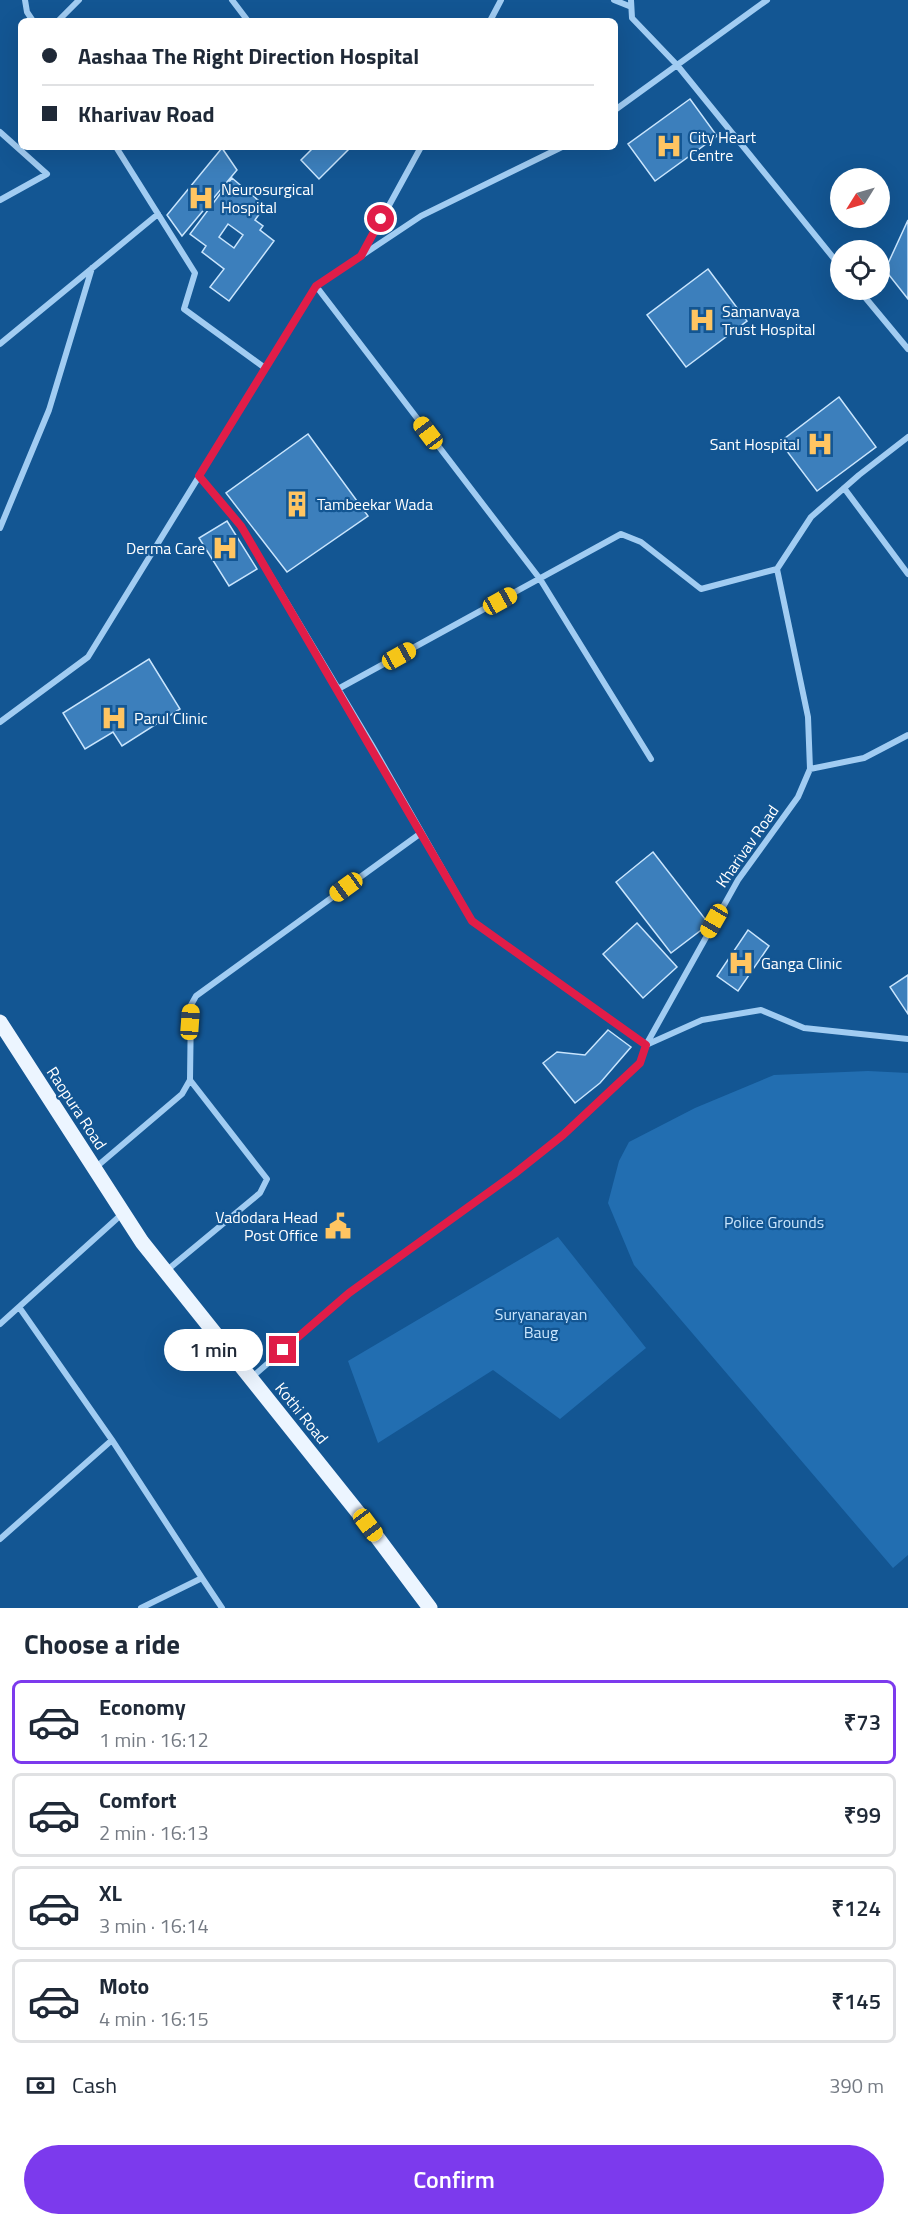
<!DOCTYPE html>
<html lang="en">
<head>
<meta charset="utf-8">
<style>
	body { margin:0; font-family:"Titillium Web",sans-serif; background:#f2f2f3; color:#1f2937; height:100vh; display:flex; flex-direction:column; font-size:22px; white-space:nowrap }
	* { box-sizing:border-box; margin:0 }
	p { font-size:20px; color:#747a83 }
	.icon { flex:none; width:33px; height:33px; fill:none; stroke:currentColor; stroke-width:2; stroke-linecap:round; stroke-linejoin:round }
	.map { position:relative; height:1608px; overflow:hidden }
	.panel { display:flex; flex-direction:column; background:#fff; flex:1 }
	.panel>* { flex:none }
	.guide { position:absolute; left:18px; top:18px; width:600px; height:132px; border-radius:9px; box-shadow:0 6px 24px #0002; display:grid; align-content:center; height:132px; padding:0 24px; background:#fff }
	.needle { width:39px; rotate:233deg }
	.controls { position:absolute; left:830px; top:168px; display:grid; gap:12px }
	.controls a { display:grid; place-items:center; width:60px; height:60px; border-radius:50%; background:#fff; box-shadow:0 6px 24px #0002; font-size:30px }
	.end { position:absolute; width:27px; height:27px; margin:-14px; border:8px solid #e11d48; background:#fff; box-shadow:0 0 0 3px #fff }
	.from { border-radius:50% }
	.bubble { position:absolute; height:42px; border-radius:21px; background:#fff; box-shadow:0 6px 24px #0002; font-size:20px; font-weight:600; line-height:42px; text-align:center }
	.car { position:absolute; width:18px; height:36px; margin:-18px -9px; border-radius:8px; box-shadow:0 0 4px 2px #0007; background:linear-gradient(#f5c518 24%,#345 0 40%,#f5c518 0 76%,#345 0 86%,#f5c518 0) }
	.guide b { display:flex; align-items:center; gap:21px; height:57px; font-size:22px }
	.guide b+b { border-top:2px solid #e0e1e3 }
	.guide i { width:15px; height:15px; background:#1f2937 }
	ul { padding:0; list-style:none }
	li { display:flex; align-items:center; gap:18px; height:84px; margin:0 12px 9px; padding:0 12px; border:3px solid #e0e1e3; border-radius:9px }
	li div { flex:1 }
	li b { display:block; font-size:22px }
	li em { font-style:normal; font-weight:600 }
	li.on { border-color:#7c3aed }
	li>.icon { width:54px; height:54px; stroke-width:1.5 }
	h2 { padding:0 24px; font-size:27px; line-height:72px }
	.pay { display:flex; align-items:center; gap:15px; height:66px; padding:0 24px; font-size:22px }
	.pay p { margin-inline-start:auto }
	.action { display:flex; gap:12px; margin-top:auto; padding:12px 24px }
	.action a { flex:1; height:69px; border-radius:36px; background:#7c3aed; color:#fff; font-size:24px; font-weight:600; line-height:69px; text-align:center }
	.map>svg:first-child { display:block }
	.green { fill:#226eb1 }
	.building { fill:#3c7fbc; stroke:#c9e5fd; stroke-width:1.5; fill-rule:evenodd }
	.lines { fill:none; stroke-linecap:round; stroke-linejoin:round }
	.street { stroke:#a1ccf2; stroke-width:6 }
	.primary { stroke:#ecf5ff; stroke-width:15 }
	.route { stroke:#e11d48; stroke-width:8 }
	.labels { text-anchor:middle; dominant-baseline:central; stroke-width:4.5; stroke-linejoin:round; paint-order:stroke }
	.poi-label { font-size:16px; fill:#fff; stroke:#135693; text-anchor:start }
	.street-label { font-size:16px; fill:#fff; stroke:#135693 }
	.park-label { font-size:16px; fill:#c9e5fd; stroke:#135693 }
</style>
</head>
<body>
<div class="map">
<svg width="908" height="1608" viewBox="0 0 908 1608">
	<rect width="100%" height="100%" fill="#135693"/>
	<!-- green -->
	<path class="green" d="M868,1071L908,1073V1555L893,1568L634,1265L608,1203L619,1161L629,1142L695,1108L774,1075Z
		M558,1237L646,1348L560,1419L493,1370L378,1443L348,1361Z"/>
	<!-- building -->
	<path class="building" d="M690,99L717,136L655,181L628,144Z
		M314,147H351L319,179L301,160Z
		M222,148L237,170L182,236L167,215Z
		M232,178L265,206L255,220L263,226L260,230L274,241L229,301L210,287L224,269L202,252L206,246L190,234ZM228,224L243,235L234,248L219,237Z
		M908,220V299L885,270Z
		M708,269L747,321L686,367L647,315Z
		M839,397L876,447L817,491L780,442Z
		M308,434L368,516L287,572L226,493Z
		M227,521L257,569L229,586L199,538Z
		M149,659L180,709L122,746L113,732L85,749L63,713Z
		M653,852L709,924L671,953L616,882Z
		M637,923L677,967L643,998L603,954Z
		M748,930L769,946L738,991L717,976Z
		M908,975V1014L890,987Z
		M608,1030L631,1047L600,1083L575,1103L543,1063L557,1052L585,1055Z"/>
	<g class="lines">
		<!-- street -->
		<path class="street" d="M25,0L27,12L33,21
			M232,0L248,21
			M614,0L629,6
			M631,0L632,18L677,65L840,266
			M58,21L79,0
			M490,21L501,0
			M615,110L767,0
			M0,132L47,174L0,200
			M116,147L195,273L184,309L265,368
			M363,253L421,147
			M316,286L540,579L651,759
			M859,290L908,349
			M0,344L158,214
			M199,476L241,526L373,747L472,921L646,1045L702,1020L761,1010L804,1028L908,1039
			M844,488L908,574
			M0,528L49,410L92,268
			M338,689L621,534L641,542L701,589L777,569
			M0,722L88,657L316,286L421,216L562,147
			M810,769L864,758L908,735
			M95,1168L182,1094L190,1080L191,1005L196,996L421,833
			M166,1271L260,1193L267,1179L190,1080
			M19,1307L112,1440L202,1578L141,1608
			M0,1324L122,1214
			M251,1378L349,1293L514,1174L563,1135L640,1063L646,1045L738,880L798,797L810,769L808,717L777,569L811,517L859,475L908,437
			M0,1539L112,1440
			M202,1578L222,1608"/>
		<!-- primary -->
		<path class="primary" d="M0,1022L142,1242L368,1525L430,1608"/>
	</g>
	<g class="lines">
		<!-- route -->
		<path class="route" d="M283,1350L349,1293L514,1174L563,1135L640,1063L646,1045L472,921L241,526L199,476L316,286L361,256L381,219"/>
	</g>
	<!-- icons -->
	<defs>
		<g id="hospital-bare" transform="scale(2.07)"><path d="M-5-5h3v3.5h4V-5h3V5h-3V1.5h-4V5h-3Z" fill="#ffc562" stroke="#135693" stroke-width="2.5" paint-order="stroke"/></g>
		<g id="building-bare" transform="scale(2.07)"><path d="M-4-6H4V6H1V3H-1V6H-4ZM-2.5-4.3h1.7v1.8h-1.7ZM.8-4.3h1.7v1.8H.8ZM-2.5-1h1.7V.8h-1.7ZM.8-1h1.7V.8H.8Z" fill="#ffc562" stroke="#135693" stroke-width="2.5" paint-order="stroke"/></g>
		<g id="civic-bare" transform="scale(2.07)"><path d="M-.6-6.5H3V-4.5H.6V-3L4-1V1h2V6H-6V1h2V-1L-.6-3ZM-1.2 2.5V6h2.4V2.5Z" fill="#ffc562" stroke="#135693" stroke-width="2.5" paint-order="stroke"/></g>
	</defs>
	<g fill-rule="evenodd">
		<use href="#hospital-bare" x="669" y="146"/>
		<use href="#hospital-bare" x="201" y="198"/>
		<use href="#hospital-bare" x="702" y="320"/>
		<use href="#hospital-bare" x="820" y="444"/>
		<use href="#building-bare" x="297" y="504"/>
		<use href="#hospital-bare" x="225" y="548"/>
		<use href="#hospital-bare" x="114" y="718"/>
		<use href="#hospital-bare" x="741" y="963"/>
		<use href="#civic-bare" x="338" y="1226"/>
	</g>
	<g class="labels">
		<!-- poi labels -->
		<g class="poi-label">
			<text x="689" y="137">City Heart<tspan x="689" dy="18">Centre</tspan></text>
			<text x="221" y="189">Neurosurgical<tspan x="221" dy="18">Hospital</tspan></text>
			<text x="722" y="311">Samanvaya<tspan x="722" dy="18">Trust Hospital</tspan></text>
			<text x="800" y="444" text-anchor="end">Sant Hospital</text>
			<text x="317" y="504">Tambeekar Wada</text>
			<text x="205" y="548" text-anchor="end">Derma Care</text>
			<text x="134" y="718">Parul Clinic</text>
			<text x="761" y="963">Ganga Clinic</text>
			<text x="318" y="1217" text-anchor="end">Vadodara Head<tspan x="318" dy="18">Post Office</tspan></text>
		</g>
		<!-- street labels -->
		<g class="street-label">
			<text transform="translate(747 846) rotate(-55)">Kharivav Road</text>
			<text transform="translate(77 1108) rotate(57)">Raopura Road</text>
			<text transform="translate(302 1413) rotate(51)">Kothi Road</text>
		</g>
		<!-- park labels -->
		<g class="park-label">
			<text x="774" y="1222">Police Grounds</text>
			<text x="541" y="1314">Suryanarayan<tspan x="541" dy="18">Baug</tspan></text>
		</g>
	</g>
</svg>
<div class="controls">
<a><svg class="needle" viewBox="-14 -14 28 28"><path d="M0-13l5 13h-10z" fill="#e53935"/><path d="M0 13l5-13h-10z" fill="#747a83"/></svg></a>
<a><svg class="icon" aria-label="locate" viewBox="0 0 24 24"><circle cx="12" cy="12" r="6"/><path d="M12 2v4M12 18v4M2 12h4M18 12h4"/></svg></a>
</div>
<i class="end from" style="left:381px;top:219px"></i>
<i class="end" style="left:283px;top:1350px"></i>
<div class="bubble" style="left:164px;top:1329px;width:99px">1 min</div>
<i class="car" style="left:428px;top:433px;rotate:323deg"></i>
<i class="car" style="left:500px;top:601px;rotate:61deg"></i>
<i class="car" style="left:399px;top:656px;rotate:61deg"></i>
<i class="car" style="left:346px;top:887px;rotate:234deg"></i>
<i class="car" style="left:714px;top:921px;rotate:210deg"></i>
<i class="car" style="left:190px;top:1022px;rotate:4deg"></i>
<i class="car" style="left:368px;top:1525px;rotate:143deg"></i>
<div class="guide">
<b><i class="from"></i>Aashaa The Right Direction Hospital</b>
<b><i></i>Kharivav Road</b>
</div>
</div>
<section class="panel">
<h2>Choose a ride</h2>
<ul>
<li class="on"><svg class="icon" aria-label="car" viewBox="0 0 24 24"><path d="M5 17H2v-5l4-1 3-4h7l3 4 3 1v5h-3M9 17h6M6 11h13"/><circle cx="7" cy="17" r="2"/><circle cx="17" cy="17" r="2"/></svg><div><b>Economy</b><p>1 min · 16:12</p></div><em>₹73</em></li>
<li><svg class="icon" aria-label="car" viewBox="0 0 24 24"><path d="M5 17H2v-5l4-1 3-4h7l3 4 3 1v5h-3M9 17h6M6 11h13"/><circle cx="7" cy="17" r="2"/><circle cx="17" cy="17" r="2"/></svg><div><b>Comfort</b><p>2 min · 16:13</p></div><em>₹99</em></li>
<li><svg class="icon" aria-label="car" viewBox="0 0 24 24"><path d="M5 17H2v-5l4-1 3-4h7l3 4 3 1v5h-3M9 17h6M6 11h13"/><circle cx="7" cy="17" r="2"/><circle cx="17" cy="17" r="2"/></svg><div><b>XL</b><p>3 min · 16:14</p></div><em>₹124</em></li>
<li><svg class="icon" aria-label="car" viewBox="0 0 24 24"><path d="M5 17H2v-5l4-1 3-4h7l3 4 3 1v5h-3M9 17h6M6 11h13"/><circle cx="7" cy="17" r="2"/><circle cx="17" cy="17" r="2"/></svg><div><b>Moto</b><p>4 min · 16:15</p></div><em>₹145</em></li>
</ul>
<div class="pay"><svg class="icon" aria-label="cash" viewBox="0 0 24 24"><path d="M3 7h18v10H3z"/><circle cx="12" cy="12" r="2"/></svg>Cash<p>390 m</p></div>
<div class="action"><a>Confirm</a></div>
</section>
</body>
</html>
